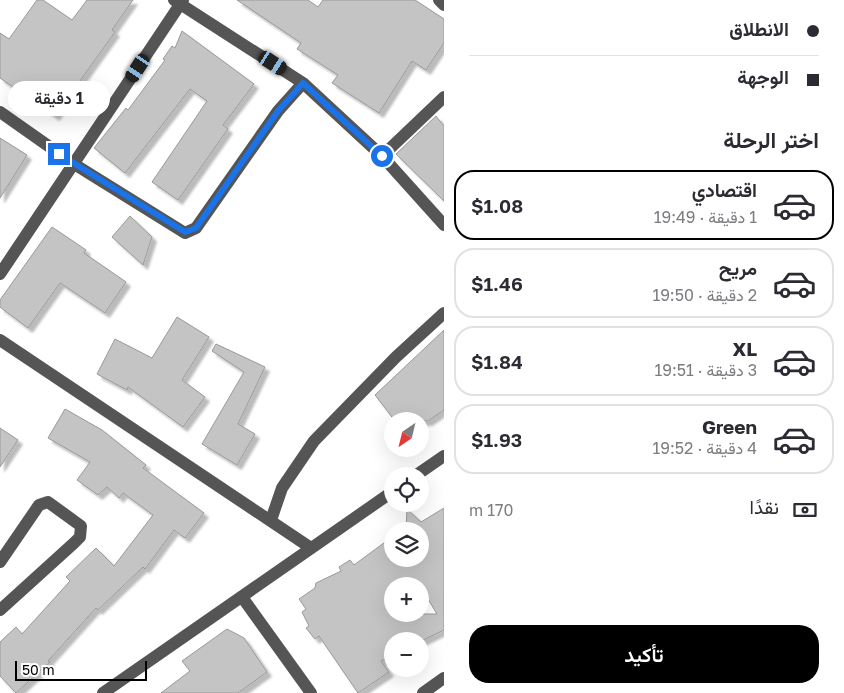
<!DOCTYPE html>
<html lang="ar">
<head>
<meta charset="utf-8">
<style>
	body { margin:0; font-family:"Golos Text",Vazirmatn,sans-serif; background:#f7f7f7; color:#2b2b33; direction:rtl; height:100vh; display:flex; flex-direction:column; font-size:19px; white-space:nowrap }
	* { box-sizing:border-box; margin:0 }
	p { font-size:16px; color:#7c7c81 }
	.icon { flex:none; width:28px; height:28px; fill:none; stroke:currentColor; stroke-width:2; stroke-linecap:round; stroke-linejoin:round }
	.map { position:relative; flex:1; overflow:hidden; direction:ltr }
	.panel { display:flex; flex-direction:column; background:#fff; width:400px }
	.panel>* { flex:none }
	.guide { display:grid; align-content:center; height:110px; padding:0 25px; background:#fff }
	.needle { width:32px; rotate:215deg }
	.tools { position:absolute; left:384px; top:412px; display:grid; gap:10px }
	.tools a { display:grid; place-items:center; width:45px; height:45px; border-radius:50%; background:#fff; box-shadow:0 5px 20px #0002; font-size:25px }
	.scale { position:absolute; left:15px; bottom:12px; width:132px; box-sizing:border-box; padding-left:5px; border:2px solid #000; border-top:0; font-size:14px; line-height:18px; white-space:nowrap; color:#000; -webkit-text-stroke:4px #fff; paint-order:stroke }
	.end { position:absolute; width:22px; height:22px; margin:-11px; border:6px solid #1a73e8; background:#fff; box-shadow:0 0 0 2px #fff }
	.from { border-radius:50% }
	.bubble { position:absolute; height:35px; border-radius:18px; background:#fff; box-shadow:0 5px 20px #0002; font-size:16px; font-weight:600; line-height:35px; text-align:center; direction:rtl }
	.car { position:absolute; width:15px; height:30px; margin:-15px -8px; border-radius:6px; box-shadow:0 0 4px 1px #0007; background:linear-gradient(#222 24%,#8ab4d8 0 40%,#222 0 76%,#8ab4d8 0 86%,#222 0) }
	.guide b { display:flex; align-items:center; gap:18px; height:48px; font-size:19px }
	.guide b+b { border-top:1px solid #e1e1e2 }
	.guide i { width:12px; height:12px; background:#2b2b33 }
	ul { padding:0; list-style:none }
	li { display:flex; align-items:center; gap:15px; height:70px; margin:0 10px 8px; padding:0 15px; border:2px solid #e1e1e2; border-radius:20px }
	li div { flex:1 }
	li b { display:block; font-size:19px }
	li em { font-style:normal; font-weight:600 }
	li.on { border-color:#000 }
	li>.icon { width:45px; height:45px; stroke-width:1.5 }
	h2 { padding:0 25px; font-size:22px; line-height:60px }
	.pay { display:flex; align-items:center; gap:12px; height:55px; padding:0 25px; font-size:19px }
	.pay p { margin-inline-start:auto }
	.button { display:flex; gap:10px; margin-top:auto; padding:10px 25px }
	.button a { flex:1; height:58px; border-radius:20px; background:#000; color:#fff; font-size:20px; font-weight:600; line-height:58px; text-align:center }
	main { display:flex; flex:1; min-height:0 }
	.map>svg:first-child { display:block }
	.building { fill:#c4c4c4; stroke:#999; fill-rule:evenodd; filter:url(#shadow) }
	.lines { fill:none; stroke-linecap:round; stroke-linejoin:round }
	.minor { stroke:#555; stroke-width:12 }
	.route { stroke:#1a73e8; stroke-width:6 }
</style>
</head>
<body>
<main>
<section class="panel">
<div class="guide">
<b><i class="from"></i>الانطلاق</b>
<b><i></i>الوجهة</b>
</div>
<h2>اختر الرحلة</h2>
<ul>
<li class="on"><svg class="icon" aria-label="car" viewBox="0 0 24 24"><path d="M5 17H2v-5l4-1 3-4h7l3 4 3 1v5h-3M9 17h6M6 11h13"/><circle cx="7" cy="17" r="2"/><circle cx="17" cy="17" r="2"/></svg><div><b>اقتصادي</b><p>1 دقيقة · 19:49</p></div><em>$1.08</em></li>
<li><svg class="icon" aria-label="car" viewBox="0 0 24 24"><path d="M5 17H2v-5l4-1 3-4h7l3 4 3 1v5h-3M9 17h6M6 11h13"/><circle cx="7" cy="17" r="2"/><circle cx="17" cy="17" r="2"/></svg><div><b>مريح</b><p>2 دقيقة · 19:50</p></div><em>$1.46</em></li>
<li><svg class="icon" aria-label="car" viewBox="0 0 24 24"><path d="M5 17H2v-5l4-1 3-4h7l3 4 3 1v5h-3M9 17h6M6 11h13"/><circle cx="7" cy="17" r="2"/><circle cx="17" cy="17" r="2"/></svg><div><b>XL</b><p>3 دقيقة · 19:51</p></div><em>$1.84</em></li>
<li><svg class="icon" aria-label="car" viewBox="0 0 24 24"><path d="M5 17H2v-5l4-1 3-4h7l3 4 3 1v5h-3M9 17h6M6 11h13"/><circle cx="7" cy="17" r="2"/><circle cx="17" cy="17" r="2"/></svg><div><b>Green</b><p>4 دقيقة · 19:52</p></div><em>$1.93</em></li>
</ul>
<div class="pay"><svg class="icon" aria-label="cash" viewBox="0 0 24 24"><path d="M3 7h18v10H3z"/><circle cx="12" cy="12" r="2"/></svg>نقدًا<p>170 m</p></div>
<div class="button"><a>تأكيد</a></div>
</section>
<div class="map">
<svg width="444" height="693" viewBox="0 0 444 693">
	<defs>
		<filter id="shadow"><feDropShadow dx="4.5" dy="4.5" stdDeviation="1" flood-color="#0004"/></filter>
	</defs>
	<rect width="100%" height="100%" fill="#fff"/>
	<!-- building -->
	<path class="building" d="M37,0H43L72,20L87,0H133L112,30L115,32L55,116L0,78V33L9,39Z
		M237,0H308L318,7L323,0H415L444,19V43L426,70L412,61L379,113L332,83L338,75L297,49L301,43Z
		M182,31L254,84L223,125L228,129L178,200L152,182L207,101L190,89L125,173L94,148L126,108L128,110L165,60L163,59L172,46L175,48Z
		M436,116L444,126V201L396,154Z
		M0,138L27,155L0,198Z
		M130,216L152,237L143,265L112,237Z
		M52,227L86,250L84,253L126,282L105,313L60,283L28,328L0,307V300Z
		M177,317L209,337L182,380L205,397L183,427L128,387L127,390L97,374L115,339L152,358Z
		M444,330V410L428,421H395L375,395Z
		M216,344L265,367L238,424L255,434L237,465L202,444L244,372L212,351Z
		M65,409L102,430L146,465L143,468L204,513L185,538L174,530L145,569L143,567L98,610L96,608L48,661L50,662L16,693L0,676V642L16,627L22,634L70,581L66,577L96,548L114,566L153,515L123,493L119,498L107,487L98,495L77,480L90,462L48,438Z
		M0,428L18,440L0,467Z
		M444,508V630L421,641H392V656L381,661L389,672L358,693L319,636L315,639L306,628L309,626L302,612L306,609L299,599L315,588L316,583L341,571L339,567L350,560L354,565L392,537V559H420V531H406L407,509L421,522ZM392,586H420L437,614H392Z
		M227,629L244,638L267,672L238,693H161L190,671L182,661Z"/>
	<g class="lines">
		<!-- minor -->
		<path class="minor" d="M174,0L303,83L382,156L444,225
			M439,0L444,5
			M0,112L74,164L185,233L196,228L278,111L303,83
			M382,156L444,97
			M0,274L183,0
			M0,340L311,548
			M415,476L444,456
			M271,520L282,488L314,441L396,357L444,313
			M0,562L39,505L48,502L81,526L80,537L74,543L0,610
			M242,597L311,693
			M103,693L392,492
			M423,693L444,678"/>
	</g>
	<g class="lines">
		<!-- route -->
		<path class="route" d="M59,154L185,232L196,228L278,111L303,83L382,156"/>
	</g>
</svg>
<div class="tools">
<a><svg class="needle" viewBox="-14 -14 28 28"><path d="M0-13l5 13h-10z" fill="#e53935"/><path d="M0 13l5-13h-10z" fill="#7c7c81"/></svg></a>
<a><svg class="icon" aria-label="locate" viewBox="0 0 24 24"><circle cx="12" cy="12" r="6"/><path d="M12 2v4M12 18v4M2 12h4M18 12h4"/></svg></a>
<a><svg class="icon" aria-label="layers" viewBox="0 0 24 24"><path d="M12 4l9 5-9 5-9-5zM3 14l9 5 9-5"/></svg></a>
<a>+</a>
<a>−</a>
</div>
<div class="scale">50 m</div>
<i class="end from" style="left:382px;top:156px"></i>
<i class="end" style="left:59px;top:154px"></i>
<div class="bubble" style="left:8px;top:81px;width:102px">1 دقيقة</div>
<i class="car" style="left:273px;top:63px;rotate:123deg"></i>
<i class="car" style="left:138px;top:68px;rotate:213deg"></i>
</div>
</main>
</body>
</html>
